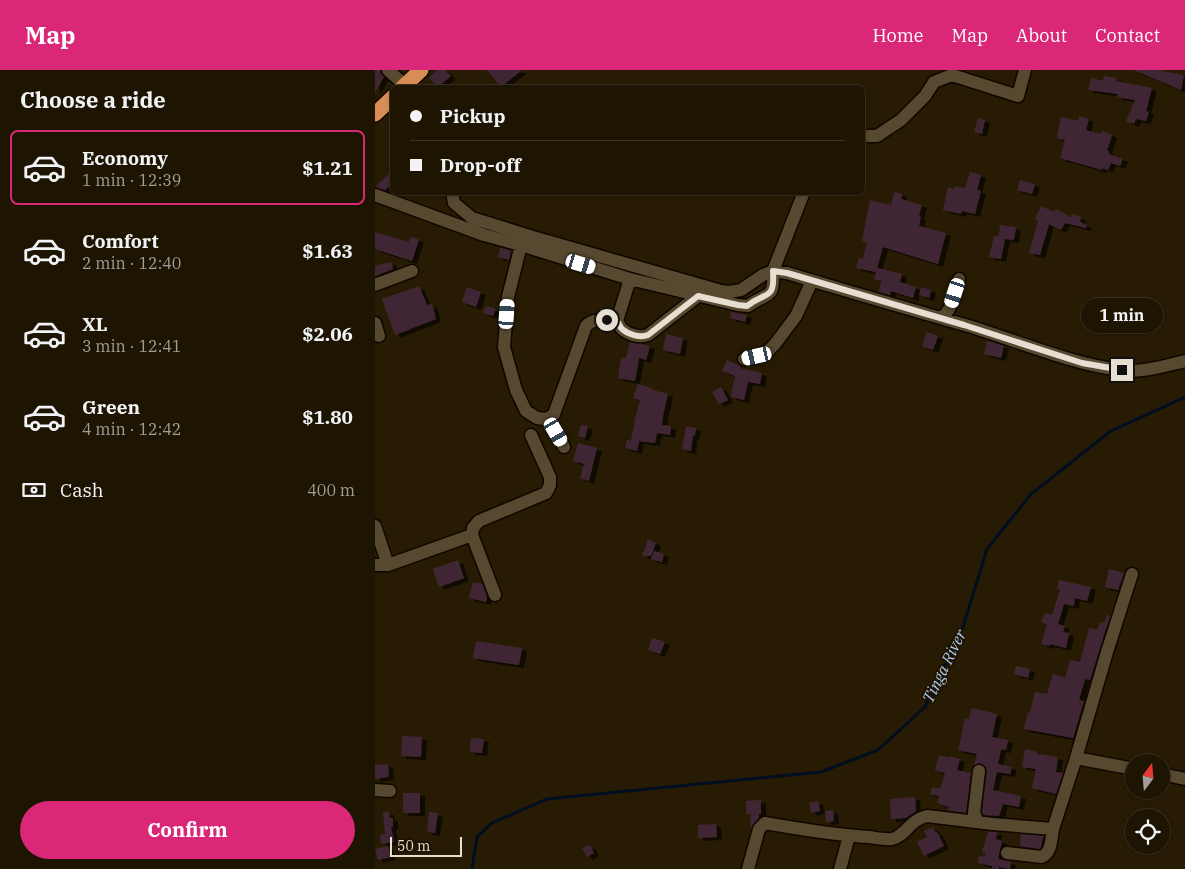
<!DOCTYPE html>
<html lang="en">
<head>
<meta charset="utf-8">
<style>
	body { margin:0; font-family:"IBM Plex Serif",serif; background:#251d0c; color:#f1f3f6; height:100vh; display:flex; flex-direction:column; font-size:19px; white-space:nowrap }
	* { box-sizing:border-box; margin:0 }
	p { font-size:16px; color:#a09e99 }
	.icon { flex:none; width:28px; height:28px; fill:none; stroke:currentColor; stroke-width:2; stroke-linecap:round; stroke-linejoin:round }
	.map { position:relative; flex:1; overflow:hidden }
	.panel { display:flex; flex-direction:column; background:#1d1402; width:375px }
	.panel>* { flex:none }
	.top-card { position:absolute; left:15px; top:15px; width:475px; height:110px; border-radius:8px; box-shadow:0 1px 4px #0004,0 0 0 1px #3b3324; display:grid; align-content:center; height:110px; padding:0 20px; background:#1d1402 }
	.needle { width:32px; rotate:16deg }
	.controls { position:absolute; left:750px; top:684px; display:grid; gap:10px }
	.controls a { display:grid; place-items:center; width:45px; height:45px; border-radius:50%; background:#1d1402; box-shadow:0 1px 4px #0004,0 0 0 1px #3b3324; font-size:25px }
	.scale { position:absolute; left:15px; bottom:12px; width:72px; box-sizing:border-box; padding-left:5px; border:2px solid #e6ded0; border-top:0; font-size:14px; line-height:18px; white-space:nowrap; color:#e6ded0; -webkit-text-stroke:4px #1e1200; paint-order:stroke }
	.end { position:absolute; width:22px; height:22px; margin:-11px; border:6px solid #e6ded0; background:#111; box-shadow:0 0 0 2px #111 }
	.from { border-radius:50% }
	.bubble { position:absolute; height:35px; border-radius:18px; background:#1d1402; box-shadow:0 1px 4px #0004,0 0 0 1px #3b3324; font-size:16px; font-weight:700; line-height:35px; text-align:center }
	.car { position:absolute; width:15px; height:30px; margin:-15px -8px; border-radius:6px; box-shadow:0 0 4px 1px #0007; background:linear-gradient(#fff 24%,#345 0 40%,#fff 0 76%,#345 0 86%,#fff 0) }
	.top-card b { display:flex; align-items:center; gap:18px; height:48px; font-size:19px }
	.top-card b+b { border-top:1px solid #3b3324 }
	.top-card i { width:12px; height:12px; background:#f1f3f6 }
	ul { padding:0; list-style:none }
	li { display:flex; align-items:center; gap:15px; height:75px; margin:0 10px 8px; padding:0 10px; border:2px solid transparent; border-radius:8px }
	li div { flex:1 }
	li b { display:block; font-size:19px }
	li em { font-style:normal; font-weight:700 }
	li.on { border-color:#db2777 }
	li>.icon { width:45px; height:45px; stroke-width:1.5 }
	h2 { padding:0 20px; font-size:22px; line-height:60px }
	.pay { display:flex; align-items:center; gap:12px; height:55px; padding:0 20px; font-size:19px }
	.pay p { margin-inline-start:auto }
	.action { display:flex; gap:10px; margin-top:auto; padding:10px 20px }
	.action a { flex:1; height:58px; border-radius:30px; background:#db2777; color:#fff; font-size:20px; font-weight:700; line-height:58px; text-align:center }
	header { display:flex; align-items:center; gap:30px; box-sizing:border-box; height:70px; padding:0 25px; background:#db2777; color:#fff }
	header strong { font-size:24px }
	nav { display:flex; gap:28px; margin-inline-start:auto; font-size:18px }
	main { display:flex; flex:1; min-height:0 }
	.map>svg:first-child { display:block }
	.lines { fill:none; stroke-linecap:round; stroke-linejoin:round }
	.stream { stroke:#000e21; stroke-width:3 }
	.building { fill:#412834; filter:url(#shadow) }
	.minor-casing { stroke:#100600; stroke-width:15 }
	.highway-casing { stroke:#100600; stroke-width:18 }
	.minor { stroke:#574930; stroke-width:12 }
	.highway { stroke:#d88d56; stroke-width:15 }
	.route { stroke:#e6ded0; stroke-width:6 }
	.labels { text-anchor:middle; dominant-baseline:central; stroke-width:4; stroke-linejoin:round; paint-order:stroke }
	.water-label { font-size:16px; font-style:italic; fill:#accaed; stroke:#1e1200 }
</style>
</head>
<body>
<header>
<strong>Map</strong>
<nav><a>Home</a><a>Map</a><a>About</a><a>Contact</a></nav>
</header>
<main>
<section class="panel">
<h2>Choose a ride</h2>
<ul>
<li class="on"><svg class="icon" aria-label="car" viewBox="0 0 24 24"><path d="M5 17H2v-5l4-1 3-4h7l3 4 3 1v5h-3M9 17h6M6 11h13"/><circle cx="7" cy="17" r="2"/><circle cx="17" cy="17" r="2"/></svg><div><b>Economy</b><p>1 min · 12:39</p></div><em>$1.21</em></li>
<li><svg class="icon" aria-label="car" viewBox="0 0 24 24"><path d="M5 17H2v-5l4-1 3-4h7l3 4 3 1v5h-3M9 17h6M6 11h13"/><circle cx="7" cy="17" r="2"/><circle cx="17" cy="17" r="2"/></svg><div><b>Comfort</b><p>2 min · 12:40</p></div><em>$1.63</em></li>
<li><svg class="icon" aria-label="car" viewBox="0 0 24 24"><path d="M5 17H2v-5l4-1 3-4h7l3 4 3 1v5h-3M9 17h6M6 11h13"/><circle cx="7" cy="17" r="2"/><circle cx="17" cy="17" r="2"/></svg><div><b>XL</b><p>3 min · 12:41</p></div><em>$2.06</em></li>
<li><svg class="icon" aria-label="car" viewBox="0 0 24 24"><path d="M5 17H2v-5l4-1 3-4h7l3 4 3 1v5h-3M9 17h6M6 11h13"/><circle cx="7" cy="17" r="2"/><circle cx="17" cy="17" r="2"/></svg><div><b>Green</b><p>4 min · 12:42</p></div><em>$1.80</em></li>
</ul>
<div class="pay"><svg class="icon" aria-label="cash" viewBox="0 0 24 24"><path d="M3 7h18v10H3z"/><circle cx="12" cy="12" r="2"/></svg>Cash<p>400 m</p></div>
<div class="action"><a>Confirm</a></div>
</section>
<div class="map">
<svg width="810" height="799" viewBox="0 0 810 799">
	<defs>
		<filter id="shadow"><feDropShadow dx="5" dy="3" stdDeviation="0" flood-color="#0009"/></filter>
	</defs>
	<rect width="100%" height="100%" fill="#271b03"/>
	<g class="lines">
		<!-- stream -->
		<path class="stream" d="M97,799L102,767L117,753L172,729L446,702L503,680L550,637L588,557L612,479L656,424L736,361L810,327"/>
	</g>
	<!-- building -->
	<path class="building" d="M0,0H5V3L9,7L0,22Z
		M62,0H70L76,6L63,17L54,8Z
		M112,0H147L126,17Z
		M759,0H787V1L809,5L806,20Z
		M729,6L742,8L741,11L777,18L771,41L774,42L771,51L761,49L759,54L751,51L760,30L742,27L743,24L713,20L716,8L728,11Z
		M704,46L714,49L711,60L726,64L727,61L737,65L732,81H734V84L748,89L745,96L736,93L733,100L727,98V100L685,88L690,70L682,68L686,47L703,51Z
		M603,48L610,50L607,64L599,62Z
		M18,100V113L10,120L2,117L1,116Z
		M595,102L606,105L602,120L606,121L600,144L587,141L586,144L568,140L573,117L579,119L580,116L590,118Z
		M645,110L660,114L657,124L642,120Z
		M519,122L527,124L526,129L547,135L544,146L546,147L544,156L571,163L563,194L508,177L502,198L527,204L525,212L541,217L538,228L516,221L515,225L504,222L506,211L499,209L501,202L481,198L484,188L488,189L492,172L487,171L495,130L516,135Z
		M666,136L679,142L681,139L696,147L697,144L706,147L705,152L712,155L711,158L690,153L686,160L674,154L665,185L654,183L663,151L660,149Z
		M625,155L641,157L639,170L630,169L626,189L614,187L619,166H624Z
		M0,162L34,172L35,167L44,169L37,191L0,179Z
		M125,178L136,181L134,190L123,187Z
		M16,192L18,199L0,206V196Z
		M44,216L52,235L57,234L61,249L20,265L7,229Z
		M92,217L106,222L101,237L87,232Z
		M546,217L556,220L554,228L544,225Z
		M111,236L121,239L118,246L108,243Z
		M356,242L372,245L370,252L355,248Z
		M552,262L563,266L558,280L547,276Z
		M291,264L308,268L305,284L288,280Z
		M612,271L629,276L626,288L609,284Z
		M255,272L275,276L271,290L264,288L260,311L243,308L246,288H251Z
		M352,290L363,295L366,297L365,298L387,303L385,314L373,312L369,330L356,327L359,310L362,309H360V306L347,301Z
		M263,314L279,319L278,320L293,324L288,346L287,355L296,356L295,365L282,363L280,373L264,371L262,381L250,378L252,370L256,371L260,349L265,330L258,328Z
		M346,317L353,330L344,334L337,322Z
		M206,355L213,356L210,368L203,366Z
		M311,356L321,358L320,366L318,365L316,381L307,379Z
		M203,373L222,378L214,411L205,408L209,394L198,391Z
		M273,469L281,473L276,486H267Z
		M279,481L289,484L287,492L276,489Z
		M83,490L89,508L64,517L58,499Z
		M734,499L749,503L743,520L730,517Z
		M684,510L716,517L712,531L700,528L699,536L689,534L683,554L690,556L688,562L694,563L691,578L675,574V576L666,574L672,554L666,552L670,543L677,545L685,520L682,519Z
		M98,512L107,514L112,526L111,532L94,528Z
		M732,545L735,546L715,610L710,609L704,630L709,631L698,668L649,659L653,642L655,643L660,622L672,624L678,604L690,608L695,590L705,592L714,558L722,560L725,552L729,553Z
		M277,568L290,572L285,584L273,580Z
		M101,571L147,578L144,595L98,588Z
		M641,596L655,599L653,608L639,604Z
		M597,638L622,644L617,667L633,670L631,680L626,679L623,694L637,697L635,704L622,702L618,720L646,726L644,737L628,734L624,746L609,745L607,742L612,702L611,697L605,693L599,695L602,684L583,680L588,659H587L590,648L594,649Z
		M27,666L47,667L46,687L26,686Z
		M96,668L109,669L107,683L95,682Z
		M650,679L662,682V684L683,687L681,702L688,703L681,724L657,718L661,699L647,697Z
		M564,685L574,688V686L585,689L582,700L596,703L591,743L573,740L574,737L562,733L564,726L555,724L557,717L565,719L570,703L560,700Z
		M13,694L14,707L0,709V695Z
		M28,723H45V743H28Z
		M540,727L541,741L531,748L516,749L515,729Z
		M386,730V744H384V748L375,758L376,744H371V731Z
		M443,731L445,741L436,743L434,733Z
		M458,740L459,751L451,752L450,741Z
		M8,742H14L15,748H18V757H16L19,772L6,774L5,765L10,764Z
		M54,742L63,743L60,763L52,762Z
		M341,754L342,767L323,768V755Z
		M558,757L560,763L562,762L569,776L549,786L542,772L552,767L549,761Z
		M613,762H622L621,769L627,771L623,789L636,792L635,799L624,797V799H617V796L603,793L604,786L610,787V783L607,782Z
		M646,764L668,766L666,777L664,779L645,776Z
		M215,775L219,783L212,787L207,778Z
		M13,776L16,787L3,790L0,779Z"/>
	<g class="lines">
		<!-- minor casing -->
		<g class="minor-casing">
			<path id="minor" d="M13,0L33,18
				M488,66H502L526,50L550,26L559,12L577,5L643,26L650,0
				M77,122L79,133L97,148L158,167L346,221L354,222L366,220L388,205L398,201L412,203C471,221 531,238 590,255C641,270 695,294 746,300C768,303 789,296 810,291
				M0,125L109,165L146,175L255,209L363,235L373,236C391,222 400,231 398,201L429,122
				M146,175L133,227L129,277L141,320L151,341L162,348L170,349L175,347L179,344L211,256C219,247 231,251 242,251L255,209
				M0,215L37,201
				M566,248C578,240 580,221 584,209
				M242,251C244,254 245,257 247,259C254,265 265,268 273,265L323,226
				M0,253L4,266
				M369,289L383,286L393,281L400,274L421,246L437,211
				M173,348L189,377
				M0,456L13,495
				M0,495H13L97,465
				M757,504L732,582L701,688L759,699
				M120,525L97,465L98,458L104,451L171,423L175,415V407L156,365
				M786,704L810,709
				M0,720L15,721
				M603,752L599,743L604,701
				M632,783L666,787C677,783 676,769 678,759
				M373,799L384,759L390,753C424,759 459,765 494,767C501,768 510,770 517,769C531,766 534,750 552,746L618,754L678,759L701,688
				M465,799L474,766"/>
		</g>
		<!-- highway casing -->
		<g class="highway-casing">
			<path id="highway" d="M27,18L46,0
				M0,44L18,27"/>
		</g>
		<!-- minor -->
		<use href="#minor" class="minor"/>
		<!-- highway -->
		<use href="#highway" class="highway"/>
	</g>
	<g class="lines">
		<!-- route -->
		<path class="route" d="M232,250L242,251C244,254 245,257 247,259C254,265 265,268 273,265L323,226L363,235L372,236C391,221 400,231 398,201L412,203L589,255L707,293L747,300"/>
	</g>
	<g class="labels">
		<!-- water labels -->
		<g class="water-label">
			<text transform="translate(569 596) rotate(-64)">Tinga River</text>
		</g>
	</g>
</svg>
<div class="controls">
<a><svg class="needle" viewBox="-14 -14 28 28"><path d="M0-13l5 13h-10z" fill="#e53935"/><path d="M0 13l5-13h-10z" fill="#a09e99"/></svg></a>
<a><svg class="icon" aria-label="locate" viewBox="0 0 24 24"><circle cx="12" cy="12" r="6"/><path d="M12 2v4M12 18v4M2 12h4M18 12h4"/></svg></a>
</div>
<div class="scale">50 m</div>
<i class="end from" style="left:232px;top:250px"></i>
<i class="end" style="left:747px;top:300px"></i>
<div class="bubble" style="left:706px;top:228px;width:82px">1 min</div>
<i class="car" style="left:206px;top:194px;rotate:107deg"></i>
<i class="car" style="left:580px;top:223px;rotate:198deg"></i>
<i class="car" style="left:132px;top:244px;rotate:4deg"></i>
<i class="car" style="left:382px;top:286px;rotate:257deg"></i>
<i class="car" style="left:181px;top:362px;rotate:150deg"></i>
<div class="top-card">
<b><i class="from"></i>Pickup</b>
<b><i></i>Drop-off</b>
</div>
</div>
</main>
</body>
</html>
